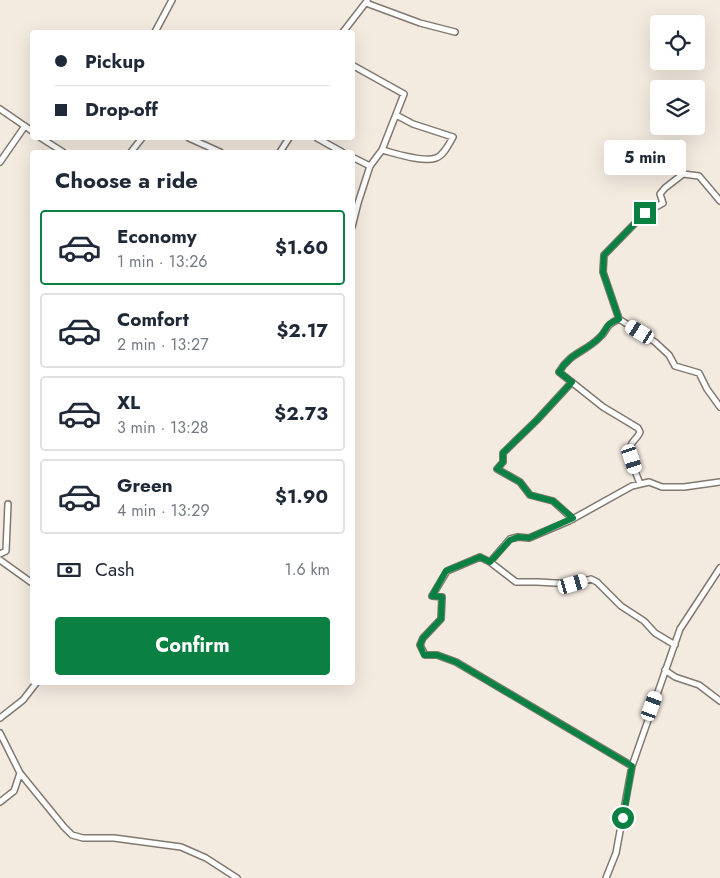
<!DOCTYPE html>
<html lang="en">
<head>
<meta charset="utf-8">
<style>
	body { margin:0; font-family:Jost,sans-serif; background:#f6f6f7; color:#1f2937; height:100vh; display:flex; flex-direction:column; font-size:19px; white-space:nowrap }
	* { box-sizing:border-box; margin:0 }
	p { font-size:16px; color:#747a83 }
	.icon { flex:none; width:28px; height:28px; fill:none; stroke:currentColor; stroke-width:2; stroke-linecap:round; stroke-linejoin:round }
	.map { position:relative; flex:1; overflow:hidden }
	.drawer { position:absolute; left:30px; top:150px; width:325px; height:535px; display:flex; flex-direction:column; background:#fff; border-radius:5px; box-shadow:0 5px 20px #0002 }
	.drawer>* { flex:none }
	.banner { position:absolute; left:30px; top:30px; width:325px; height:110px; border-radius:5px; box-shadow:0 5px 20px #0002; display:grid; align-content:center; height:110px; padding:0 25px; background:#fff }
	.controls { position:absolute; left:650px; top:15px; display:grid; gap:10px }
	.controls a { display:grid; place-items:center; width:55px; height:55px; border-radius:5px; background:#fff; box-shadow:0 5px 20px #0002; font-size:25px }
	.end { position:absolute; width:22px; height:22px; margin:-11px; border:6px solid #0b8043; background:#fff; box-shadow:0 0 0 2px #fff }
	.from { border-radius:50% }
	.bubble { position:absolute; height:35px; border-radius:5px; background:#fff; box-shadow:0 5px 20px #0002; font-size:16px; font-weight:700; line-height:35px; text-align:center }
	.car { position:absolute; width:15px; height:30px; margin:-15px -8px; border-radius:6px; box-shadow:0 0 4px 1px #0007; background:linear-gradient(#fff 24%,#345 0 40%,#fff 0 76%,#345 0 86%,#fff 0) }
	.banner b { display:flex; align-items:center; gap:18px; height:48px; font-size:19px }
	.banner b+b { border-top:1px solid #e0e1e3 }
	.banner i { width:12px; height:12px; background:#1f2937 }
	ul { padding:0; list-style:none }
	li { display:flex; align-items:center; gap:15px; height:75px; margin:0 10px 8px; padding:0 15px; border:2px solid #e0e1e3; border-radius:5px }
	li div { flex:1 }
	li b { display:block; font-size:19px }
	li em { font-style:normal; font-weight:700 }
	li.active { border-color:#0b8043 }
	li>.icon { width:45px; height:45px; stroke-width:1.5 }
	h2 { padding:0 25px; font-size:22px; line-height:60px }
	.pay { display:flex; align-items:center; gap:12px; height:55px; padding:0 25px; font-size:19px }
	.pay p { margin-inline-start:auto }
	.action { display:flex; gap:10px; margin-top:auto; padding:10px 25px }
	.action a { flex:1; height:58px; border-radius:5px; background:#0b8043; color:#fff; font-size:20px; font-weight:700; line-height:58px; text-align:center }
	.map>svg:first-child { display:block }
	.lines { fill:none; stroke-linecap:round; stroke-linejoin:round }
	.minor-casing { stroke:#817970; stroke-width:8 }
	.minor { stroke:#fff; stroke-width:5 }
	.route { stroke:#0b8043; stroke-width:6 }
</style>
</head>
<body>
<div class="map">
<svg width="720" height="878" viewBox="0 0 720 878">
	<rect width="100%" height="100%" fill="#f3eae0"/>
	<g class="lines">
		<!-- minor casing -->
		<g class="minor-casing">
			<path id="minor" d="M366,3L420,23L455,32
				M155,32L172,0
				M343,32L367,1
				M352,65L404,94L382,150
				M0,109L32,131
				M41,138L63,152
				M189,138L220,152
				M317,138L342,152
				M131,152L142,138
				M280,152L289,138
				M352,157L370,166L382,150C394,153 424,163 436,158C444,155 449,144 453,137L413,124L396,115
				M0,162L25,126
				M720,201L699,176L683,174L665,188L660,194L663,203L645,213L604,255L603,272L619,319L655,342L669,355L675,366L699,373L707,389L720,407
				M352,227L358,203L370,166
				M619,319C603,326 609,330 599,338C585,352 570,353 559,372L603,407L638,428L640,432C638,438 633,440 631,445C626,455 637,474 640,484
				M572,382L537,420L503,453V462L497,469L520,482L530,495L553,501L573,519
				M0,554L6,551L8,504
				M0,560L32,583
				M490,562L510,539L518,537L529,538L569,521L632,486L649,482L662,487H684L720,482
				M665,670L675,677L699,685L720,701
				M0,718L23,700L37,682
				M0,733L20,773L64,827L72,835L83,838H114L181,847L206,858L237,878
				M632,766L456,662L437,655H425L420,645L423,638L441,619L442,597L432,596L447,571L480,557L490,562L516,582H537L573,584L591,579L597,582L621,606L644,621L655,633L675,645
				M0,802L14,791L20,773
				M606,878L616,853L632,766L680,629L720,568"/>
		</g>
		<!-- minor -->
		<use href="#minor" class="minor"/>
	</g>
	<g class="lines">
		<!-- route -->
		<path class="route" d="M623,818L632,766L456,662L437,655H424L420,645L423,638L441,619L442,597L432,596L446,571L480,557L490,562L510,540L518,537L529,538L573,518L553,501L530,495L520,482L497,469L503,462V453L537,420L572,382L559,372C570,353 585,352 599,338C609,329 602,326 619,319L603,272L604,255L645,213"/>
	</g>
</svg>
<div class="controls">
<a><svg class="icon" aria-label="locate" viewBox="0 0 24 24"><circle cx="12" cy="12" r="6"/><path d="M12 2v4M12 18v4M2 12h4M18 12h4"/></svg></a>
<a><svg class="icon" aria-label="layers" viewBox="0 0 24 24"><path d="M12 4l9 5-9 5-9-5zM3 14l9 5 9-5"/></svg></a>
</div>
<i class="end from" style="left:623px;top:818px"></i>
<i class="end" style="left:645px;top:213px"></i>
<div class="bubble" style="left:604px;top:140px;width:82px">5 min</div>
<i class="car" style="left:640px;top:332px;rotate:301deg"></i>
<i class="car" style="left:632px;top:459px;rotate:162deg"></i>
<i class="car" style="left:573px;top:584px;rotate:74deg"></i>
<i class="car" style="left:652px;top:706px;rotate:20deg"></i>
<div class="banner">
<b><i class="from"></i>Pickup</b>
<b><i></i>Drop-off</b>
</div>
<section class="drawer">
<h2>Choose a ride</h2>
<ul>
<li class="active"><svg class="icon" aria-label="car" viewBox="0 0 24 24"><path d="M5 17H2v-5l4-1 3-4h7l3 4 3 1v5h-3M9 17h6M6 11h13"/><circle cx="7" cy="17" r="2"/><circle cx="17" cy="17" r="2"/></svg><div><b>Economy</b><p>1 min · 13:26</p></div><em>$1.60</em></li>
<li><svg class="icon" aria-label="car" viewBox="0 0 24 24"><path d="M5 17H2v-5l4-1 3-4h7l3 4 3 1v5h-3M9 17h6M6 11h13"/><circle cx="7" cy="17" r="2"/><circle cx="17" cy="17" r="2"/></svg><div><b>Comfort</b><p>2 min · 13:27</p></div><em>$2.17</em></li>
<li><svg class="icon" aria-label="car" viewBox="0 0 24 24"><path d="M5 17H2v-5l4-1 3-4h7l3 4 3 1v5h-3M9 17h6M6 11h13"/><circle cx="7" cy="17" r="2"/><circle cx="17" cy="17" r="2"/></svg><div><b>XL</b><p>3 min · 13:28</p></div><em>$2.73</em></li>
<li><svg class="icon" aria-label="car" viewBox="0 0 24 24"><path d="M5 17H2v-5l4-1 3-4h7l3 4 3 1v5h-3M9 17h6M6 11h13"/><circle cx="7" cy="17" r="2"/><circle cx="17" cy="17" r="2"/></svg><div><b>Green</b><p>4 min · 13:29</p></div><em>$1.90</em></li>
</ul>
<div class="pay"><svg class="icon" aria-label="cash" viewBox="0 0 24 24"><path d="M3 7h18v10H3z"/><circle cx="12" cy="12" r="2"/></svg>Cash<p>1.6 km</p></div>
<div class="action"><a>Confirm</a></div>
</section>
</div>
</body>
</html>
